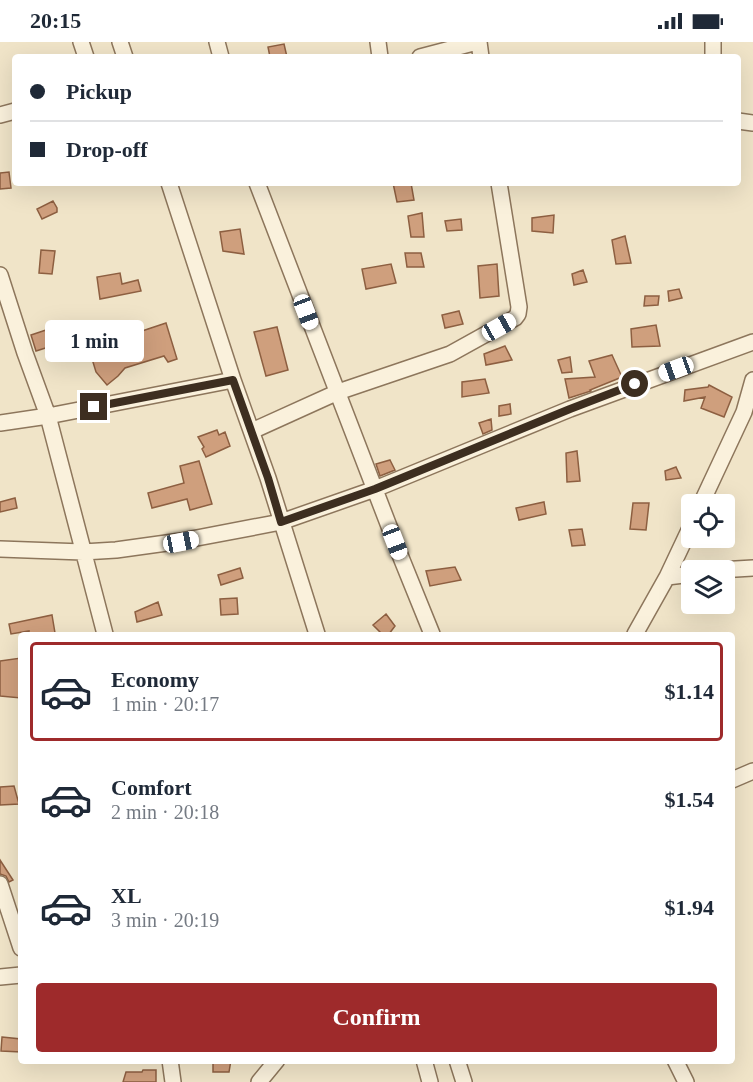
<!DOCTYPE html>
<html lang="en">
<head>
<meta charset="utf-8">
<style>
	body { margin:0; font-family:"Times New Roman",serif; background:#f6f6f7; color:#1f2937; height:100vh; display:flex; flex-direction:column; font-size:22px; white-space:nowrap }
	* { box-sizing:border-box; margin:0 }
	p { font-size:20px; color:#747a83 }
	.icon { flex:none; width:33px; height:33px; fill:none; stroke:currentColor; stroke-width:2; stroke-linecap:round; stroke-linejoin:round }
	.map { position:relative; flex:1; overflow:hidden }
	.panel { position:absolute; left:18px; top:590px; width:717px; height:432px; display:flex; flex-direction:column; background:#fff; border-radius:6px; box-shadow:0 6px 24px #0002 }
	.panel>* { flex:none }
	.hud { position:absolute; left:12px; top:12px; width:729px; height:132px; border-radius:6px; box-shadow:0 6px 24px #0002; display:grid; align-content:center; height:132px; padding:0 18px; background:#fff }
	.buttons { position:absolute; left:681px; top:452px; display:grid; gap:12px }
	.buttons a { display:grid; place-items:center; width:54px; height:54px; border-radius:6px; background:#fff; box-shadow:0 6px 24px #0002; font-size:30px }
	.end { position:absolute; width:27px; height:27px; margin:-14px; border:8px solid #3d2e20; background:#fff; box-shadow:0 0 0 3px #fff }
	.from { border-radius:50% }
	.bubble { position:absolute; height:42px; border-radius:6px; background:#fff; box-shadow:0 6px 24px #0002; font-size:20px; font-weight:700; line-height:42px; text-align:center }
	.car { position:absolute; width:18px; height:36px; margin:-18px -9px; border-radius:8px; box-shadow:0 0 4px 2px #0007; background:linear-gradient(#fff 24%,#345 0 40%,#fff 0 76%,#345 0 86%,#fff 0) }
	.hud b { display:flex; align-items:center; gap:21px; height:57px; font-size:22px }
	.hud b+b { border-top:2px solid #e0e1e3 }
	.hud i { width:15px; height:15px; background:#1f2937 }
	ul { padding:10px 0 0; list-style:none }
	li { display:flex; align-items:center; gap:18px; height:99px; margin:0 12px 9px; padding:0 6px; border:3px solid transparent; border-radius:6px }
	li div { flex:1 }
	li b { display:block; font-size:22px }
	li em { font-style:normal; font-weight:700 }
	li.current { border-color:#9e2a2b }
	li>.icon { width:54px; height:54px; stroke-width:1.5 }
	.button { display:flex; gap:12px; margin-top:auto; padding:12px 18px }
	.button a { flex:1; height:69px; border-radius:6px; background:#9e2a2b; color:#fff; font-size:24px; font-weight:700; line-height:69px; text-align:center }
	.status { display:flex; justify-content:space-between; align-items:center; height:42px; padding:0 30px; background:#fff; direction:ltr }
	.status svg { height:16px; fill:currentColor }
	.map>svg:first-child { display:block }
	.building { fill:#cf9f7d; stroke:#8d5f41; stroke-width:1.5 }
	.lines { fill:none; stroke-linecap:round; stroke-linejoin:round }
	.minor-casing { stroke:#8d765c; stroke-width:18 }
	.minor { stroke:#faf1dc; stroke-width:15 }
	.route { stroke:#3d2e20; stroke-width:8 }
</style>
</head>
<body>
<div class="status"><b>20:15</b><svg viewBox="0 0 49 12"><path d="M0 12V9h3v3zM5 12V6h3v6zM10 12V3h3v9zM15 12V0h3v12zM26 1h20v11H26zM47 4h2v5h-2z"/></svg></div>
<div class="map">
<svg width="753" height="1040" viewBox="0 0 753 1040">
	<rect width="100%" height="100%" fill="#f0e4c8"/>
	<!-- building -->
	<path class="building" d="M284,2L287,15H270L268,5Z
		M9,130L11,146L0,147V131Z
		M393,141H411L414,158L397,160Z
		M53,159L57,166V170L42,177L37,167Z
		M422,171L424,195H411L408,174Z
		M554,173L553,191L532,189V176Z
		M461,177L462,188L447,189L445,179Z
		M240,187L244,212L223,209L220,190Z
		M625,194L631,221L616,222L612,198Z
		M41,208L55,209L52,232L39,231Z
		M405,211H421L424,225H407Z
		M391,222L396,241L366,247L362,227Z
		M497,222L499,254L480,256L478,224Z
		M583,228L587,240L574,243L572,232Z
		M120,231L122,242L138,238L141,249L100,257L97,235Z
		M679,247L682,256L669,259L668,249Z
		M645,254H659L658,263L644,264Z
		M459,269L463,282L445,286L442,273Z
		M166,281L177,317L168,320L164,314L125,326L118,334L107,343L96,330L89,307L103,303L99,290L123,282L127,294Z
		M656,283L660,304L632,305L631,287Z
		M277,285L288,328L266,334L254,290Z
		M49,287L55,303L36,309L31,293Z
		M505,304L512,318L486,323L484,312Z
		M612,313L622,335L590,348L591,349L569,356L565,337L595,335L589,319Z
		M570,315L572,330L562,331L558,318Z
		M485,337L489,351L462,355V340Z
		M709,343L732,355L724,375L701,366L705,355L684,359L685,348L708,345Z
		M510,362L511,372L499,374V364Z
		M491,377L492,388L483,392L479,381Z
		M217,388L219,393L225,390L230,404L206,415L202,407L204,405L198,395Z
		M577,409L580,439L567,440L566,411Z
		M390,418L395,428L380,434L376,422Z
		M199,419L212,462L190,468L187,457L152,466L148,451L184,441L180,424Z
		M676,425L681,436L666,438L665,429Z
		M15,456L17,466L0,470V460Z
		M544,460L546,472L519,478L516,466Z
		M633,461H649L646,488L630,487Z
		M582,487L585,503L572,504L569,488Z
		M455,525L461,538L430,544L426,529Z
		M240,526L243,536L221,543L218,533Z
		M237,556L238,572L221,573L220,557Z
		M158,560L162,573L137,580L135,570Z
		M386,572L395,584L389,592H382L373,583Z
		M52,573L55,591L29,592V589L11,592L9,582Z
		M21,616V656L0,654V619Z
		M14,744L19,762L0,763V745Z
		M0,818L13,838L9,840L6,834L0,832Z
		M2,995L21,997V1010L1,1009Z
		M231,1018L229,1030H213V1019Z
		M143,1028H156V1040H123L126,1030H142Z"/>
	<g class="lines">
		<!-- minor casing -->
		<g class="minor-casing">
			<path id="minor" d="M81,0L86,15
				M120,0L125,15
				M217,0L221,15
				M378,0L380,15
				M479,0L481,15
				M420,15L477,0
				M713,15V0
				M0,73L15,69
				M738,79L753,81
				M169,141L233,338L268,436L317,592
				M257,141L402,518L432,592
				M0,233L25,311L48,374L105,592
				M0,381L48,374L233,338
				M252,389L338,350L450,312L515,276L518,272L519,265L499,141
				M701,462L744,370L753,338
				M0,507L83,510L116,508L181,499L281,480L375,447L570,367L753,300
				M719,528L753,526
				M667,535L692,482
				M635,592L667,535L692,532
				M732,738L753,729
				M0,842L21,906
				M0,935L21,933
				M170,1018L173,1040
				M424,1018L430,1040
				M457,1018L464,1040
				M675,1018L686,1040
				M259,1040L277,1018"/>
		</g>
		<!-- minor -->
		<use href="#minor" class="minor"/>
	</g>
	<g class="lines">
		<!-- route -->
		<path class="route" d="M94,365L233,338L268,436L281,480L375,447L570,367L635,342"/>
	</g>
</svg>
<div class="buttons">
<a><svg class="icon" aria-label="locate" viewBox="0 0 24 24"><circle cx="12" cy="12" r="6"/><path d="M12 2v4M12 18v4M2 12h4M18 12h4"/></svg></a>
<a><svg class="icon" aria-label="layers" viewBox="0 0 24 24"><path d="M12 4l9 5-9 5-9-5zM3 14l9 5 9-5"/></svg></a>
</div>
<i class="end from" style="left:635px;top:342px"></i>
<i class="end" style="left:94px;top:365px"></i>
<div class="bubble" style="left:45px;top:278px;width:99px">1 min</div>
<i class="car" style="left:306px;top:270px;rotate:159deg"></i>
<i class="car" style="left:499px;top:285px;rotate:61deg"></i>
<i class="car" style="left:676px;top:327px;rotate:250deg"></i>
<i class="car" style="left:181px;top:500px;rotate:79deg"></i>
<i class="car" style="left:395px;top:500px;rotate:159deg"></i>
<div class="hud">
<b><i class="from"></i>Pickup</b>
<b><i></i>Drop-off</b>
</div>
<section class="panel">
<ul>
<li class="current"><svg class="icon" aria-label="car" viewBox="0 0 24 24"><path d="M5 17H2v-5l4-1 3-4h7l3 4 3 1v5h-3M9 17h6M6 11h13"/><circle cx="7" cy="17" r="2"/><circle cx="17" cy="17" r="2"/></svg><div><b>Economy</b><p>1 min · 20:17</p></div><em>$1.14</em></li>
<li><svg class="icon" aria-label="car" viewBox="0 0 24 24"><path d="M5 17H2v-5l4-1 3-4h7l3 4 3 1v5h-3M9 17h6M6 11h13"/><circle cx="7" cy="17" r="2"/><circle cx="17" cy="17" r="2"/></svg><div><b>Comfort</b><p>2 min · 20:18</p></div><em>$1.54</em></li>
<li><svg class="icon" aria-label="car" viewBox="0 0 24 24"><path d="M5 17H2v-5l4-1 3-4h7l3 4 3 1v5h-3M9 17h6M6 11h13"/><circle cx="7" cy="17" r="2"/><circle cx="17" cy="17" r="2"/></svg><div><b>XL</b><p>3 min · 20:19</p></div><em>$1.94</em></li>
</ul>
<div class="button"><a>Confirm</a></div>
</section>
</div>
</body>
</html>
